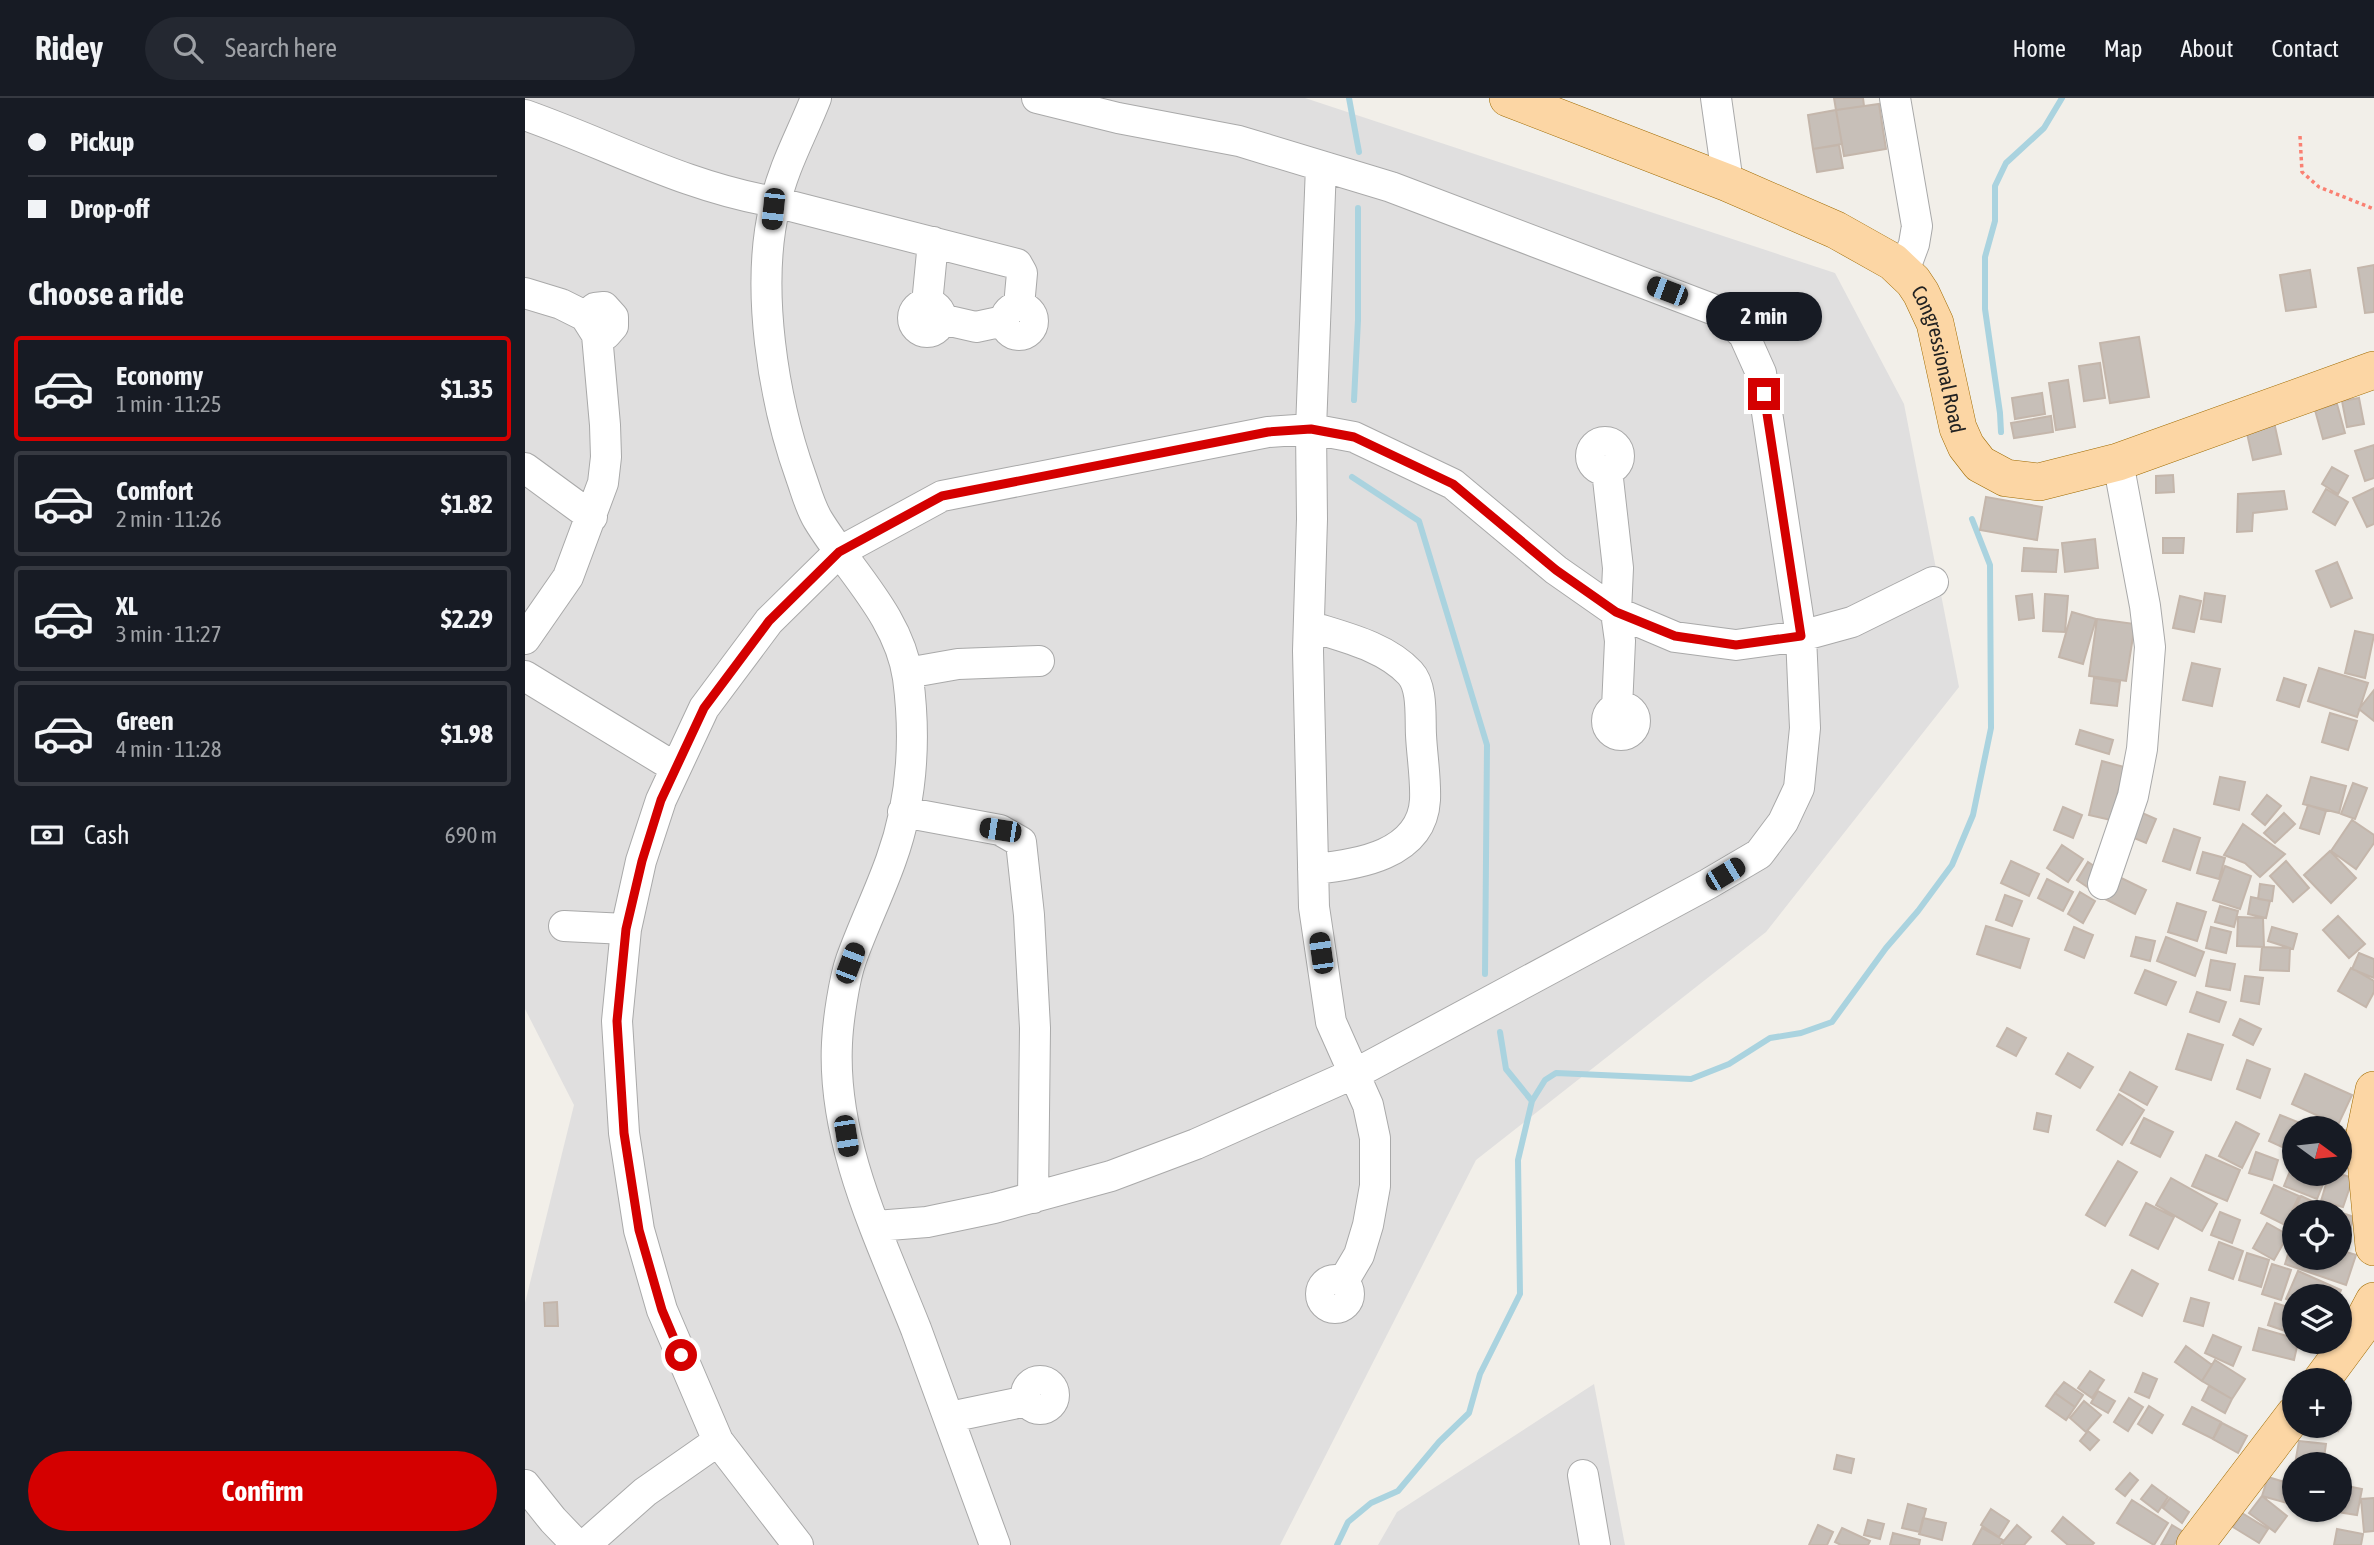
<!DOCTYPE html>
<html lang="en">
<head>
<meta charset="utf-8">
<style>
	body { margin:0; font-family:"Asap Condensed",sans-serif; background:#242831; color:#f1f3f6; height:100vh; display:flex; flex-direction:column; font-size:26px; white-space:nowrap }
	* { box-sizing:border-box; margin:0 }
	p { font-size:23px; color:#9ea1a6 }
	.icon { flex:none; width:38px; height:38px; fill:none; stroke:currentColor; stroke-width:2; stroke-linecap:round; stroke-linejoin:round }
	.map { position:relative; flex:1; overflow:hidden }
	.sheet { display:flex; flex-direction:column; background:#171b24; width:525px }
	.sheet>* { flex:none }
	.hud { display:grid; align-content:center; height:154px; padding:0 28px; background:#171b24 }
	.needle { width:46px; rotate:105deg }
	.controls { position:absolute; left:1757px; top:1018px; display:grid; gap:14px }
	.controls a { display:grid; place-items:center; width:70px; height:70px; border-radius:50%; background:#171b24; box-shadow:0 2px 5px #0004; font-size:35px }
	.end { position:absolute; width:32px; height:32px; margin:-16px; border:9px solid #d40000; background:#fff; box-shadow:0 0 0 4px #fff }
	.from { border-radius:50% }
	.bubble { position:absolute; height:49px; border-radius:24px; background:#171b24; box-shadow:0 2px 5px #0004; font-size:23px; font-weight:700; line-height:49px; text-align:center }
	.car { position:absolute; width:21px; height:42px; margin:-21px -10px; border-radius:9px; box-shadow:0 0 5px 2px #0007; background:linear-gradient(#222 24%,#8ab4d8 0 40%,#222 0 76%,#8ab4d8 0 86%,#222 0) }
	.hud b { display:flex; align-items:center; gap:24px; height:66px; font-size:26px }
	.hud b+b { border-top:2px solid #363941 }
	.hud i { width:18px; height:18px; background:#f1f3f6 }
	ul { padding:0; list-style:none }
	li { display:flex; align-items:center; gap:21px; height:105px; margin:0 14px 10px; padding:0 14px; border:4px solid #363941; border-radius:7px }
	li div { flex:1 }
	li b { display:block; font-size:26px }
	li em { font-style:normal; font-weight:700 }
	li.on { border-color:#d40000 }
	li>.icon { width:63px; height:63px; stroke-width:1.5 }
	h2 { padding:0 28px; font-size:32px; line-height:84px }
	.pay { display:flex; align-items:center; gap:18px; height:77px; padding:0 28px; font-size:26px }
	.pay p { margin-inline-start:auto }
	.cta { display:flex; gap:14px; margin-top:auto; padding:14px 28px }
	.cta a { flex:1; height:80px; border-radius:42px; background:#d40000; color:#fff; font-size:28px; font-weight:700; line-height:80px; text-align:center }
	header { display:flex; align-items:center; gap:42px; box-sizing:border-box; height:98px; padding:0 35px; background:#171b24; border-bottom:2px solid #363941 }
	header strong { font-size:33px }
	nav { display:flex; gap:38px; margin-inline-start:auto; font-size:24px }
	.search { width:490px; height:63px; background:#242831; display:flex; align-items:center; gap:18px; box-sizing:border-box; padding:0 24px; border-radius:38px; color:#9ea1a6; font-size:26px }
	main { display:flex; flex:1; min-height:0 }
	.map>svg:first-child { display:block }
	.residential { fill:#e0dfdf }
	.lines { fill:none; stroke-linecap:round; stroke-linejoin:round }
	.stream { stroke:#aad3df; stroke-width:6 }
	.building { fill:#c7bfb8; stroke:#c4b6ab; stroke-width:2 }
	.minor-casing { stroke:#a9a9a9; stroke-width:32 }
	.major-casing { stroke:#a06b00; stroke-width:38 }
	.path { stroke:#fa8072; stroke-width:3.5; stroke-dasharray:3.5 3.5; stroke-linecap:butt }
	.minor { stroke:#fff; stroke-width:30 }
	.major { stroke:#fcd6a4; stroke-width:37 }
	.route { stroke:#d40000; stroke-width:9 }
	.labels { text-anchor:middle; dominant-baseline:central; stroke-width:6; stroke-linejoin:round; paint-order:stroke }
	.street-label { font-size:21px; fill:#222; stroke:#fff }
</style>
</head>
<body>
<header>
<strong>Ridey</strong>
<div class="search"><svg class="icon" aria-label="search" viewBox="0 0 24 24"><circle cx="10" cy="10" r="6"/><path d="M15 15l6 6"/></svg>Search here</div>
<nav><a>Home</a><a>Map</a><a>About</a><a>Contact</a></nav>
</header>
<main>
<section class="sheet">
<div class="hud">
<b><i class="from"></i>Pickup</b>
<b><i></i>Drop-off</b>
</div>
<h2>Choose a ride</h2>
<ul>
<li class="on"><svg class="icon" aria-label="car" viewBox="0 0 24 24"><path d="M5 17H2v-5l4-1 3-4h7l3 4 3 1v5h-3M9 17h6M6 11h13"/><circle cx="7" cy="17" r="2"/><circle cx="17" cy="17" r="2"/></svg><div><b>Economy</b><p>1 min · 11:25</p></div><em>$1.35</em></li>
<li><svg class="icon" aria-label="car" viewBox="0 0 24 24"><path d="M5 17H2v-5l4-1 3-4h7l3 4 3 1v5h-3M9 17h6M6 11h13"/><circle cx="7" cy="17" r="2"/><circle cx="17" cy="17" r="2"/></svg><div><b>Comfort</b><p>2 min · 11:26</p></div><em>$1.82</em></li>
<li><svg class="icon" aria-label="car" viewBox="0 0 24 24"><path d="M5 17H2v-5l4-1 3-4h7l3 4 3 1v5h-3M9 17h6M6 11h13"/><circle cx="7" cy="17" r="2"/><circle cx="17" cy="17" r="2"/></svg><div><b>XL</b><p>3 min · 11:27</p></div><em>$2.29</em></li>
<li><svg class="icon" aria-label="car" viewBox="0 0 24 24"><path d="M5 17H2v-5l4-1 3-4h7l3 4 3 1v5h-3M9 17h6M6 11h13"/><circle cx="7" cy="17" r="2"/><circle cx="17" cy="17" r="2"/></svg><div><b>Green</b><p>4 min · 11:28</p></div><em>$1.98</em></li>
</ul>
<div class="pay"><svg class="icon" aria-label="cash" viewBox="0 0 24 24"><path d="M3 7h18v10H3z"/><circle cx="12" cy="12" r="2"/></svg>Cash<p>690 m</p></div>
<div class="cta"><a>Confirm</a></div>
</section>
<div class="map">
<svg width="1849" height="1447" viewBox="0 0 1849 1447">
	<rect width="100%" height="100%" fill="#f2efe9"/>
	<!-- residential -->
	<path class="residential" d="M0,0H780L1310,175L1379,306L1434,589L1241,834L951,1062L755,1447H0V1205L49,1007L0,911Z
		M1069,1286L1100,1447H853L872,1414Z"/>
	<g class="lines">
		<!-- stream -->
		<path class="stream" d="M824,0L834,54
			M829,302L833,222V110
			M1476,334L1475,315L1460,211V159L1470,123V88L1481,65L1519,30L1537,0
			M827,379L894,423L962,647L960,876
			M975,934L981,971L1007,1003
			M812,1447L823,1424L846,1405L873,1393L914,1344L944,1315L955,1276L995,1196L993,1062L1007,1003L1020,982L1031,975L1166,981L1204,966L1245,940L1276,935L1307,924L1361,850L1393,813L1427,767L1448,717L1466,630L1465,467L1447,421"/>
	</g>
	<!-- building -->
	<path class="building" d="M1309,0H1338L1339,8L1311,12Z
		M1354,6L1361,51L1319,58L1311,12Z
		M1311,12L1317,46L1288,51L1283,17Z
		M1314,47L1318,70L1292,74L1288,51Z
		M1849,167V214L1840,215L1833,170Z
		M1785,172L1791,209L1761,213L1755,177Z
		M1614,239L1624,299L1585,305L1575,245Z
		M1575,265L1580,300L1559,303L1554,268Z
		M1543,282L1550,329L1531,332L1524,285Z
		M1517,295L1520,316L1490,321L1487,300Z
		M1834,300L1839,326L1822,329L1817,303Z
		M1812,306L1820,335L1798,341L1790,312Z
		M1526,318L1528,334L1489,340L1486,325Z
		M1749,324L1756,356L1728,362L1721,331Z
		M1849,347V380L1840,383L1830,353Z
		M1807,369L1823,378L1813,396L1797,386Z
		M1648,377L1649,394L1631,395V378Z
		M1849,390V426L1842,429L1828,400Z
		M1801,391L1823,404L1810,427L1788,414Z
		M1759,393L1762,411L1728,415L1727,433L1712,434L1713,396Z
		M1461,399L1517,409L1512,442L1455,432Z
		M1638,440H1659L1658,455H1638Z
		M1570,441L1573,470L1540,474L1537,445Z
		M1499,450L1533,452L1531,474L1497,473Z
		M1812,464L1827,500L1806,509L1791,473Z
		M1680,495L1700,498L1696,524L1676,521Z
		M1507,496L1509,520L1494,522L1491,498Z
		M1520,496L1543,498L1540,534L1518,533Z
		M1655,498L1676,503L1669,534L1648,530Z
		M1547,514L1571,521L1558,566L1534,559Z
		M1572,521L1610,526L1601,583L1564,578Z
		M1830,533L1849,537L1840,580L1820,575Z
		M1667,565L1695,571L1687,608L1658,602Z
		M1794,570L1843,585L1832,619L1783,603Z
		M1569,580L1595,584L1592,608L1566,605Z
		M1759,580L1781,587L1774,609L1752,602Z
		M1849,592V623L1834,611Z
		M1805,615L1832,623L1823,652L1797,644Z
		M1555,632L1588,642L1584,656L1551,646Z
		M1577,663L1599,669L1586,722L1564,717Z
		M1695,679L1720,684L1714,712L1689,706Z
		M1786,679L1821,688L1814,715L1778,706Z
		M1828,685L1842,690L1830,721L1816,716Z
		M1742,697L1756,708L1740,727L1727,716Z
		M1783,707L1801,713L1794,736L1775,730Z
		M1538,709L1557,717L1548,740L1529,732Z
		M1608,711L1631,721L1621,745L1597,735Z
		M1759,715L1770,726L1750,745L1739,735Z
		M1827,722L1849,737V745L1831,771L1806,753Z
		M1718,726L1760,756L1735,779L1720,765L1699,757Z
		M1649,731L1675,740L1665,772L1638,763Z
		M1537,747L1558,761L1543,784L1522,770Z
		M1805,753L1831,780L1806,805L1779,777Z
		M1678,754L1700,760L1694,781L1672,775Z
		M1486,763L1514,776L1504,798L1476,785Z
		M1761,763L1784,790L1768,804L1745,778Z
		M1563,764L1575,772L1564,790L1552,782Z
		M1700,768L1726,778L1715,811L1688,802Z
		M1590,777L1621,792L1610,816L1578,800Z
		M1522,781L1548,794L1538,813L1513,800Z
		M1735,786L1749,788L1747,803L1733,801Z
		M1555,794L1570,803L1558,825L1543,816Z
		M1480,797L1497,803L1487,828L1471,822Z
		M1726,799L1745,803L1741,820L1723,816Z
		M1652,805L1681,814L1672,843L1643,834Z
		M1695,808L1713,813L1709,829L1690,824Z
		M1813,818L1840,846L1824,860L1798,832Z
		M1713,819L1738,820L1739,849L1712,848Z
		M1461,828L1504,841L1495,870L1452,856Z
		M1549,829L1568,837L1559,860L1540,852Z
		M1686,829L1706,834L1701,855L1681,850Z
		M1747,829L1772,836L1768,851L1743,843Z
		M1611,839L1630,843L1625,863L1606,858Z
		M1641,839L1679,854L1670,878L1632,863Z
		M1737,849L1765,850L1764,873L1735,872Z
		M1834,855L1849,861V880L1827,871Z
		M1686,862L1710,866L1705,892L1681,888Z
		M1826,870L1849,883V894L1841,909L1813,893Z
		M1620,872L1651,884L1641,907L1610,895Z
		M1720,878L1738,880L1734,906L1716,903Z
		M1672,894L1701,904L1694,924L1665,914Z
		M1715,921L1736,931L1728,947L1708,937Z
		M1482,930L1501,940L1491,958L1472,948Z
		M1663,936L1698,947L1686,982L1651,971Z
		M1543,955L1568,969L1555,990L1531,976Z
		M1722,962L1745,971L1735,1000L1712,991Z
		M1605,974L1632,989L1622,1007L1595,992Z
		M1780,976L1827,997L1813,1027L1767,1006Z
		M1594,996L1619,1012L1597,1047L1572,1032Z
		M1512,1015L1526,1018L1523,1034L1509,1031Z
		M1755,1017L1780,1027L1778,1031H1769L1768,1054L1744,1043Z
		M1619,1020L1648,1034L1635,1059L1606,1045Z
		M1711,1024L1734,1036L1717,1070L1694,1058Z
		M1815,1031L1832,1035L1823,1070L1815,1068Z
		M1731,1054L1753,1062L1747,1082L1724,1075Z
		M1681,1057L1715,1072L1702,1103L1667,1088Z
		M1593,1063L1612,1074L1580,1128L1561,1117Z
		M1769,1063V1076H1802L1792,1101L1759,1088Z
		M1804,1076H1815L1828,1080L1818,1109L1796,1103Z
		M1646,1080L1692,1106L1677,1133L1631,1107Z
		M1749,1087L1774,1098L1760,1127L1736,1115Z
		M1776,1098L1802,1110L1800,1115H1769V1133L1761,1129Z
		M1621,1105L1649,1119L1633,1151L1605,1137Z
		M1802,1110L1829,1119L1821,1146L1815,1144V1115H1800Z
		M1695,1114L1715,1122L1707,1145L1686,1137Z
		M1742,1125L1763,1137L1749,1162L1728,1150Z
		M1769,1137V1160H1815V1152L1831,1157L1821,1187L1760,1166Z
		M1694,1144L1718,1153L1708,1181L1684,1172Z
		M1722,1155L1744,1162L1736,1189L1714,1182Z
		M1747,1166L1766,1172L1756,1202L1737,1196Z
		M1607,1172L1633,1186L1617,1218L1590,1204Z
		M1773,1173L1816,1192L1813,1199H1769V1204L1761,1201Z
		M1666,1200L1684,1205L1678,1228L1659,1223Z
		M32,1204L33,1228H20L19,1205Z
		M1750,1205L1769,1211V1236L1743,1227Z
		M1734,1230L1769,1240V1244H1773L1769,1262L1728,1252Z
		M1688,1237L1716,1249L1708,1268L1680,1255Z
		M1661,1248L1687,1267L1677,1283L1650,1264Z
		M1690,1262L1720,1281L1707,1301L1677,1283Z
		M1565,1273L1579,1282L1567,1300L1553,1290Z
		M1618,1275L1632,1281L1624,1300L1610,1294Z
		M1539,1284L1558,1297L1550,1309L1530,1295Z
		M1684,1288L1707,1301L1700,1315L1677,1302Z
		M1573,1293L1590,1303L1583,1315L1566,1305Z
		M1530,1295L1550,1309L1541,1322L1521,1308Z
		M1604,1300L1618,1309L1603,1333L1589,1324Z
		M1559,1303L1576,1317L1561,1334L1545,1320Z
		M1624,1308L1638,1317L1627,1335L1613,1326Z
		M1667,1309L1696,1324L1688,1341L1658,1326Z
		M1815,1309L1825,1316L1813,1333L1806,1328H1815Z
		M1697,1325L1722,1338L1713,1355L1688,1341Z
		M1563,1333L1574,1342L1565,1352L1555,1343Z
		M1774,1343L1801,1346L1798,1367L1770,1366Z
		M1312,1357L1329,1361L1326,1375L1309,1371Z
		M1605,1375L1613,1382L1600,1398L1591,1391Z
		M1743,1379L1769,1387V1407L1737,1398Z
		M1627,1387L1643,1399L1633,1414L1616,1401Z
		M1817,1387L1837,1391L1832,1417L1812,1414L1815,1412Z
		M1737,1398L1762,1418L1750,1434L1724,1415Z
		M1645,1400L1664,1414L1657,1425L1638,1410Z
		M1849,1400V1433L1839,1434L1836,1401Z
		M1607,1402L1643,1425L1629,1447L1592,1425Z
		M1383,1406L1401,1411L1395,1434L1377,1430Z
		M1466,1411L1484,1423L1474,1439L1456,1427Z
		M1717,1415L1743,1431L1734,1445L1708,1429Z
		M1538,1419L1569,1445L1567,1447H1543L1527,1433Z
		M1398,1420L1421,1425L1417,1442L1394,1436Z
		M1343,1422L1359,1426L1355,1441L1339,1437Z
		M1293,1427L1308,1434L1302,1447H1284Z
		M1492,1427L1506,1439L1499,1447H1479L1477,1445Z
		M1647,1427L1657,1433L1649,1447H1636Z
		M1317,1430L1345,1443L1343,1447H1316L1310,1444Z
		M1457,1430L1478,1442L1475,1447H1448Z
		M1812,1431L1838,1436L1836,1447H1809Z
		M1368,1435L1395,1442L1394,1447H1365Z"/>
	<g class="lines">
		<!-- minor casing -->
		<g class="minor-casing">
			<path id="minor" d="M291,0C277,36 258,69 250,107C230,189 248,301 276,379C281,393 285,409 293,422C324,473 374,518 383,580C391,641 387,704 366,762C354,796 338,828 326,862C319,882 313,923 312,945C307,1045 355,1140 391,1231C418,1303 444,1375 470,1447
				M1191,0L1203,85
				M1370,0L1392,128L1389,146L1379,173
				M0,17C85,47 160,89 250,104L492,166L497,175L494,208
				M796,68L786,331L787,421L783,553L789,809L806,924L843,1007L850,1040V1088L843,1127L834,1157L818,1184
				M0,195L36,206L60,218
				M388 220a14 14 0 1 1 28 0a14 14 0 1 1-28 0Z
				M402,206L408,144
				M480 223a14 14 0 1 1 28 0a14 14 0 1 1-28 0Z
				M416,221L451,229L479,223
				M1066 358a14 14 0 1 1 28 0a14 14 0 1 1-28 0Z
				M0,370L67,419
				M1082,372L1093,470L1091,514L1095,543L1092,610
				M784,528C818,539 860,548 885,575C898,589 895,619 896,637C897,658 901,681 900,702C897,757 832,767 788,771
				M0,541L43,479L78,385L81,359L80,327L72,237L60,218L70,210L79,209L88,219V228L81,236L72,237
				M382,575L433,566L514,563
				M0,578L151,670
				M1082 623a14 14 0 1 1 28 0a14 14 0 1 1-28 0Z
				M378,714L475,732L496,744L504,817L510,930L508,1100
				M1578,786L1608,698L1617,651L1625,549L1620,508L1593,364
				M39,828L101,831
				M351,1128L402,1124L469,1110L586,1078L671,1046L839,971L1183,786L1234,756L1258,724L1274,690L1280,630L1276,538L1236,275L1219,237L1195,214L866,89L714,43L593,20L512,0
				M796 1196a14 14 0 1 1 28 0a14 14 0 1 1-28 0Z
				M501 1297a14 14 0 1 1 28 0a14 14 0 1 1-28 0Z
				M425,1319L502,1303
				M1058,1377L1070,1447
				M0,1387L28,1422L52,1447
				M60,1447L120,1394L193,1343
				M273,1447L193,1343L137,1212L114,1132L99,1035L92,923L101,831L116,763L136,702L179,610L244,523L314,454L417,398L743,334L786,331L829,339L928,386L1031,472L1091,514L1150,539L1211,547L1276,538L1327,524L1408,484"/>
		</g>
		<!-- major casing -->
		<g class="major-casing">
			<g id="major">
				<path id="s1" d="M983,0L1203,85L1311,132L1368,164L1388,183L1396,195L1410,225L1433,330L1441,348L1455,366L1481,380L1514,384L1593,364L1849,272"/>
				<path d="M1849,992L1839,1040L1849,1149"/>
				<path d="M1796,1283L1833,1233L1849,1203"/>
				<path d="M1670,1447L1769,1317"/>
			</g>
		</g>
		<!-- path -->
		<path class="path" d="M1775,38L1777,74L1794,89L1849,111"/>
		<!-- minor -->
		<use href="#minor" class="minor"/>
		<!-- major -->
		<use href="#major" class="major"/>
	</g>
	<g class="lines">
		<!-- route -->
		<path class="route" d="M156,1257L137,1212L114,1132L99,1035L92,923L101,831L117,763L136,702L179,610L244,523L314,454L417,398L743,334L786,331L829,339L928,386L1031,472L1091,514L1150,538L1211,547L1276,538L1239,296"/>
	</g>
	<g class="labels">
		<!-- street labels -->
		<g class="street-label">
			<text stroke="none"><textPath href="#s1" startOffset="530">Congressional Road</textPath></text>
		</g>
	</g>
</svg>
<div class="controls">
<a><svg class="needle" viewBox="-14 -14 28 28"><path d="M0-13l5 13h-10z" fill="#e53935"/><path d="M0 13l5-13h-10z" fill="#9ea1a6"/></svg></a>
<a><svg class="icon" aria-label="locate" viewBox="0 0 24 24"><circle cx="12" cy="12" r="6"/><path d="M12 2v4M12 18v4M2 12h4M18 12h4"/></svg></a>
<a><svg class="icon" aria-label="layers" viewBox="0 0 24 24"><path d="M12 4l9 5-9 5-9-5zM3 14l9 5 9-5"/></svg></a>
<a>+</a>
<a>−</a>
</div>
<i class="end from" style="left:156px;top:1257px"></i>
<i class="end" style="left:1239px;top:296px"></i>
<div class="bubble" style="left:1181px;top:194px;width:116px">2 min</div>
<i class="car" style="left:248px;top:111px;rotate:186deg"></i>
<i class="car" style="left:1142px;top:193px;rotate:291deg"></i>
<i class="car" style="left:475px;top:732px;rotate:279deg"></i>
<i class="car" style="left:1200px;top:776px;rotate:59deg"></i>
<i class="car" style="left:796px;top:855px;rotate:352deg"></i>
<i class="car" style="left:325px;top:865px;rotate:21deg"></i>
<i class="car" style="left:321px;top:1038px;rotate:171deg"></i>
</div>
</main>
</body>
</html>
